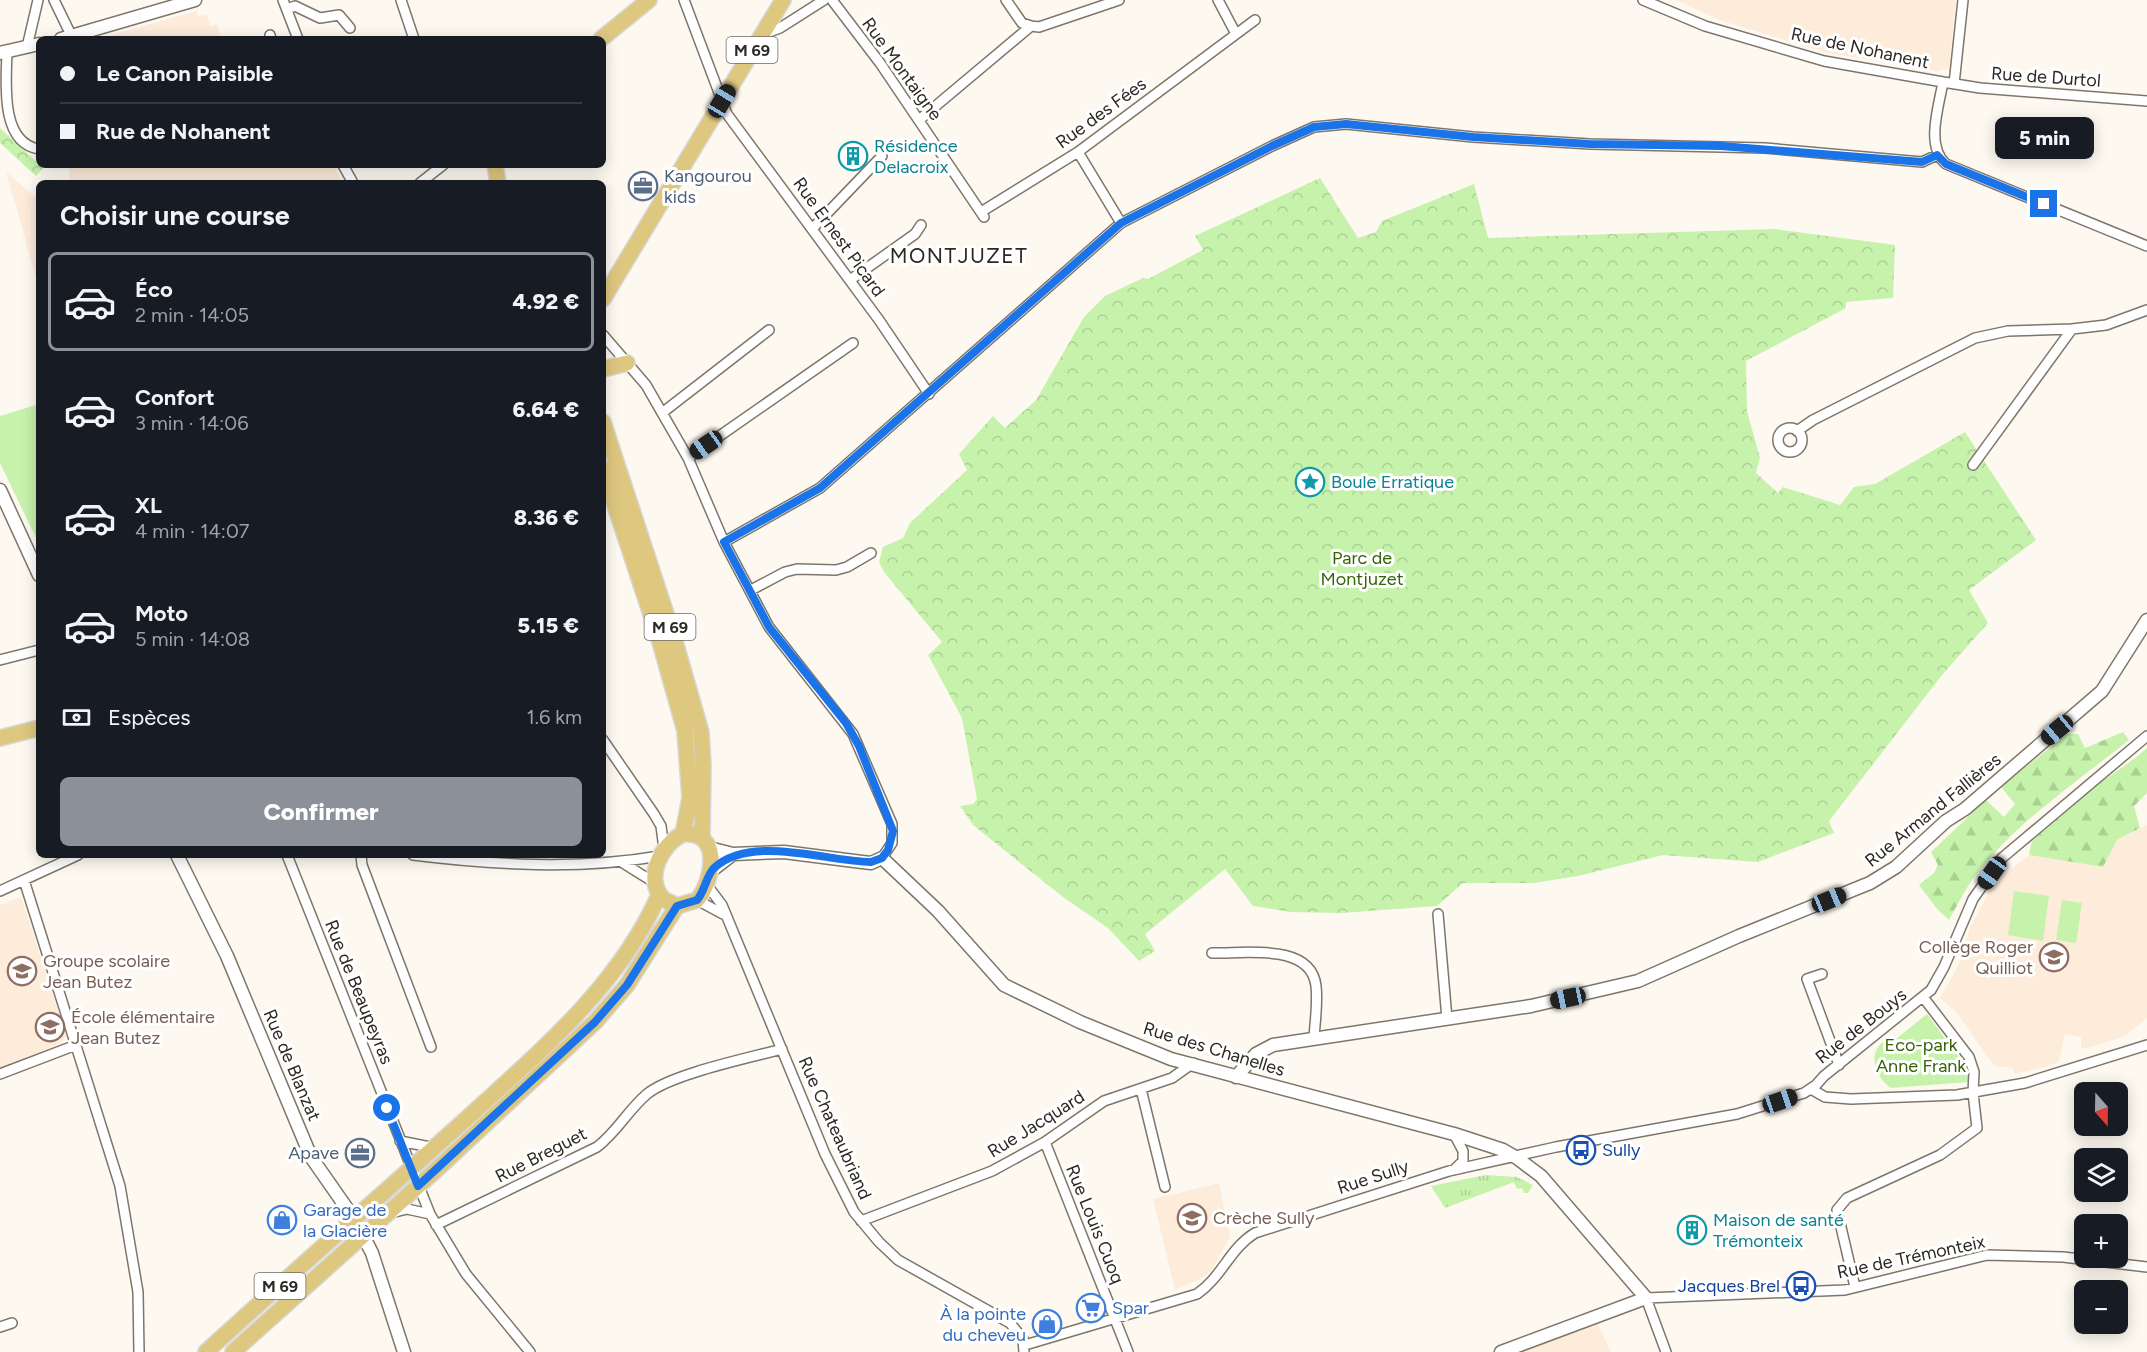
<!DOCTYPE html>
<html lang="fr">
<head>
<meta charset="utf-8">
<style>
	body { margin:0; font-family:Figtree,sans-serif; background:#20242c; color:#f1f3f6; height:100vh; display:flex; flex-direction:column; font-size:22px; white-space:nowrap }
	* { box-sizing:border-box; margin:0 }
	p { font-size:20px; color:#9ea1a6 }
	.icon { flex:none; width:33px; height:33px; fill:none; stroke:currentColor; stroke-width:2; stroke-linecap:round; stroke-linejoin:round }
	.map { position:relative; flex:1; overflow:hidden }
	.panel { position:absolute; left:36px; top:180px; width:570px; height:678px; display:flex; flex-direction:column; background:#171b24; border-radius:9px; box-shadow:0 3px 15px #0003 }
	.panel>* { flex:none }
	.hud { position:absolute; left:36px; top:36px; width:570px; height:132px; border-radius:9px; box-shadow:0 3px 15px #0003; display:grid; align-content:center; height:132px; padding:0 24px; background:#171b24 }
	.needle { width:39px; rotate:160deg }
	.tools { position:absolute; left:2074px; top:1082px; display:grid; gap:12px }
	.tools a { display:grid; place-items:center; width:54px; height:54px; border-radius:9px; background:#171b24; box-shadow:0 3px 15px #0003; font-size:30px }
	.end { position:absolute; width:27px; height:27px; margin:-14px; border:8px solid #1a73e8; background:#fff; box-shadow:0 0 0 3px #fff }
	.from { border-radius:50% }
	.bubble { position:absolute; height:42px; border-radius:9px; background:#171b24; box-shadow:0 3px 15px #0003; font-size:20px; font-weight:800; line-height:42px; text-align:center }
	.car { position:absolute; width:18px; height:36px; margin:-18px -9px; border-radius:8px; box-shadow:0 0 4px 2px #0007; background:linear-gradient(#222 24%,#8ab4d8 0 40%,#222 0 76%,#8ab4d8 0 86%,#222 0) }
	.hud b { display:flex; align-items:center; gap:21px; height:57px; font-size:22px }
	.hud b+b { border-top:2px solid #363941 }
	.hud i { width:15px; height:15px; background:#f1f3f6 }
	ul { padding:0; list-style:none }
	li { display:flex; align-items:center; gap:18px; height:99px; margin:0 12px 9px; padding:0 12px; border:3px solid transparent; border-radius:9px }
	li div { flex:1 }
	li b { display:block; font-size:22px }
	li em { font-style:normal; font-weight:800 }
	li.current { border-color:#8c9099 }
	li>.icon { width:54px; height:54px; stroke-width:1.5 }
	h2 { padding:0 24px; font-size:27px; line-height:72px }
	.pay { display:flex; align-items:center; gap:15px; height:66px; padding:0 24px; font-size:22px }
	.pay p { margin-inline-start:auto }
	.primary-button { display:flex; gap:12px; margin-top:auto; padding:12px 24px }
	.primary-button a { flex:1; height:69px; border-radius:9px; background:#8c9099; color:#fff; font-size:24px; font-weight:800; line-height:69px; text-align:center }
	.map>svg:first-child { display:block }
	.education { fill:#feecdb }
	.grass { fill:url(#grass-tufts) }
	.forest { fill:url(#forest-firs) }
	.park { fill:url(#park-crowns) }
	.garden { fill:#c6f2ac }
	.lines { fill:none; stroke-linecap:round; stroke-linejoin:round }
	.minor-casing { stroke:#7e766a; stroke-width:12 }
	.tertiary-casing { stroke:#7e766a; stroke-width:15 }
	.primary-casing { stroke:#d9d8d8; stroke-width:18 }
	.minor { stroke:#fff; stroke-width:9 }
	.tertiary { stroke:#fff; stroke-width:12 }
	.primary { stroke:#dec77f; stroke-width:15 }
	.route { stroke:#1a73e8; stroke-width:8 }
	.labels { text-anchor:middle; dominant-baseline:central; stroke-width:6; stroke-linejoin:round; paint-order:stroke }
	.shield { fill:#fff; stroke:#6b6966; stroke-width:1.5 }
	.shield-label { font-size:16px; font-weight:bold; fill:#2c2924 }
	.street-label { font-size:18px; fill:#2c2924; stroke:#fff }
	.culture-label { font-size:18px; fill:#0d838f; stroke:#fff; text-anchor:start }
	.service-label { font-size:18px; fill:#4e5e75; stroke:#fff; text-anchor:start }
	.park-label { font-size:18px; fill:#366307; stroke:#fff }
	.education-label { font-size:18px; fill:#785e54; stroke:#fff; text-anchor:start }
	.transit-label { font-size:18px; fill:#164399; stroke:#fff; text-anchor:start }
	.shop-label { font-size:18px; fill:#366cbe; stroke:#fff; text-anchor:start }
	.quarter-label { font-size:21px; letter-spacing:1.5px; fill:#2c2924; stroke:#fff }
</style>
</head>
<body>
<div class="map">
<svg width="2147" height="1352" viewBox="0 0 2147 1352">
	<defs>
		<pattern id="grass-tufts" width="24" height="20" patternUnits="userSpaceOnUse" patternTransform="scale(1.5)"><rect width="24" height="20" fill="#c6f2ac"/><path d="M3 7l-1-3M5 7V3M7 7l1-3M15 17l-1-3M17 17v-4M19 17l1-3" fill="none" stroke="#aad094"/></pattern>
		<pattern id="forest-firs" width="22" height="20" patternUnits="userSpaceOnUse" patternTransform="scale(1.5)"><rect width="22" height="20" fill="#c6f2ac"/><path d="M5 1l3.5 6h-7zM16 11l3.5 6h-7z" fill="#aad094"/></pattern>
		<pattern id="park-crowns" width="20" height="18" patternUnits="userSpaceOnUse" patternTransform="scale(1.5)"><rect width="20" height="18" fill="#c6f2ac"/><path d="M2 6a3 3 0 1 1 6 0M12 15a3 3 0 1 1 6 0" fill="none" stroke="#aad094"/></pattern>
	</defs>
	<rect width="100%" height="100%" fill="#fef9f0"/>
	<!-- education -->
	<path class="education" d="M1677,0H1956L1949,68L1937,71L1828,53L1719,20Z
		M197,11L198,16L207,15L211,26L217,24L222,39H112L114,34Z
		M69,165H334L342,183H69Z
		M6,172L39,200V289L20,220Z
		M2147,825V1018L2125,1036L2088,1048H2081V1037L2065,1034L2059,1062L2045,1067L2015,1074L2012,1068L1994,1066L1956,1012L1940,998L1959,964L1970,928L1989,891L1999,879L2029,855L2103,867L2117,840Z
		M18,898L22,899L66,1036L61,1043L0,1069V905Z
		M1219,1183L1230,1237L1211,1271L1198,1280L1175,1290L1153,1199Z
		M1597,1322L1611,1352H1520Z"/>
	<!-- grass -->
	<path class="grass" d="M1486,1175L1517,1177L1533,1185L1528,1193H1524L1522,1188L1517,1189L1514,1182L1445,1208L1431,1186Z"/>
	<!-- forest -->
	<path class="forest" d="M2123,732L2129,740C2077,782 2016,822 1975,876C1965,889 1957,906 1949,920L1937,909L1919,885L1934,873L1938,865L1931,852L1986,800L2004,817L2015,804L2001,787L2067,734H2078L2085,748Z
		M2147,748V793L2134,806L2140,828L2117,840L2103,867L2029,855C2030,849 2031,842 2034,837C2044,816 2124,770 2147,748Z"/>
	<!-- park -->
	<path class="park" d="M0,128L43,168L36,176L0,143Z
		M1320,178L1358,238L1376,232L1382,221L1474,184L1488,238L1775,229L1895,245L1893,298L1846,302V308L1746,361L1747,411L1760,458L1756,473L1778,493L1783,487L1840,505L1854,487L1875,484L1965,432L2036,540L1969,590L1988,623L1942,675L1829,821L1834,833L1758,862L1663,855L1578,876L1534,883H1463L1437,906L1341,913L1291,912L1253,906L1225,869L1145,934L1155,951L1139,961L1108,928L1063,897L973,825L960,806L973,804L977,799L962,718L928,655L942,642L884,572L879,562L883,547L903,538L910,523L967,470L959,454L993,416L1005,428L1036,400L1084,317L1105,296L1143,278L1148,279L1203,250L1195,236Z"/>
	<!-- garden -->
	<path class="garden" d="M39,404V544L0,463V416Z
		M2014,891L2049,896L2043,941L2008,935Z
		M2062,900L2082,903L2076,943L2056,940Z
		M1927,1014L1967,1068L1968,1082L1891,1088C1876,1078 1866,1054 1884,1041L1891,1043Z"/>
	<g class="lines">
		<!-- minor casing -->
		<g class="minor-casing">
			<path id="minor" d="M54,0L73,39
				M283,0L298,39
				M401,0L414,39
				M684,0L727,114L879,320L929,394
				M832,0L880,63L984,217
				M1006,0L1022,23L1031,26
				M1218,0L1236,34
				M1643,0L1705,26L1824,61L1943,82C1939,106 1925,146 1946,164L2147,246
				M287,9L295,6L320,18L339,15L350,28
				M764,34L780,28L824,0
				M270,35L271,39
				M27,47L38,0
				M7,52C6,83 0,143 39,149
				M1943,82L1980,88L2147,101
				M1954,84L1963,0
				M919,120L1031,26L1039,27L1119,0
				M1078,152L1121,223
				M343,165L353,183
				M420,183L443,165
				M981,212L1078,152L1255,20
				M813,228L882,156
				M850,280L915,234L921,225
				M603,335L646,385L688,458L724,542L769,627L853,734L892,824V843L882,858
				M662,413L769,330
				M1778 440a12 12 0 1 1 24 0a12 12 0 1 1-24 0Z
				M1797,431L1813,420L1975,338L2008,331L2072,329L2106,325L2147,310
				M688,458L853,343
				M1973,465L2072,329
				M724,542L820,488L1121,223L1272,146L1314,127L1346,124L1473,137L1590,144L1765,148L1922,162L1937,155
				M751,590L785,572L797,569L836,570L847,567L871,553
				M0,660L39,650
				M603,740L654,814L661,826L664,849
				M287,855L430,1214L466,1274L530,1352
				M361,855L362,865L431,1047
				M413,855C495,865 578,870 660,856
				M623,863L655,883
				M24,880L120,1186L138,1292L139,1352
				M707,885L722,905L825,1154L854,1212L879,1242L898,1260L1010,1323L1023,1339L1024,1352
				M0,891L78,855
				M697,900L723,914
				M1438,914L1447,1019
				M1212,953C1243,954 1311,942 1316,986C1318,1003 1315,1021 1314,1038
				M1822,974L1807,979L1839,1065
				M0,1074L76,1045
				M1141,1089L1165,1187
				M1811,1089L1825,1097L1851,1099L1957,1095L2025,1083L2147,1045
				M400,1141L435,1148
				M1045,1142L1128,1352
				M1454,1170L1463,1161V1151L1454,1134
				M391,1213L407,1209L430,1214
				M861,1221L992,1171L1045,1142L1104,1101L1172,1078L1193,1063
				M436,1225L597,1147C617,1132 628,1110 647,1094C671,1074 749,1058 782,1049
				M1855,1287L1837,1210L1847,1198L1940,1155L1977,1128L1973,1093L1974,1072L1969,1057L1923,997
				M0,1327L12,1323
				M1025,1345L1197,1294C1222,1277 1230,1248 1255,1233L1449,1171L1556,1147L1737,1114L1804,1093L1816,1085L1824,1076L1931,990L1944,967L1973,899L2002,858L2147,736
				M1666,1352L1646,1298L1845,1290L1987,1255L2063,1257L2147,1267"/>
		</g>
		<!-- tertiary casing -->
		<g class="tertiary-casing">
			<path id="tertiary" d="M61,39L195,0
				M0,53L39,44
				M0,490L39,575
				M709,848L733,854L784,852L862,862L871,863L882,858L938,911L1004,985L1080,1022L1171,1059L1454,1134L1503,1150L1517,1158L1541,1176L1646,1298L1501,1352
				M177,855L227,956L311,1157L355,1220L372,1253L404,1352
				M711,871L733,854
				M1236,1077L1256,1054L1273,1045L1531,1006L1638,981L1739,936L1870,883L1896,867L1946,821L1965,809L2102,691L2147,620"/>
		</g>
		<!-- primary casing -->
		<g class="primary-casing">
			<path id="primary" d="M601,39L649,0
				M495,165L498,183
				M603,299L783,0
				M603,369L627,363
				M603,422L674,638L701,732L703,765L702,838
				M603,469L660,642L685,731L690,798L683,834
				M0,738L39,728
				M683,834C722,831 714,880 697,900L677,906L663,899C644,878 661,844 683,834Z
				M206,1352C291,1274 378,1198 464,1121C537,1054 618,988 659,895
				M233,1352L436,1170L595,1022L627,985L677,906"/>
		</g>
		<!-- minor -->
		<use href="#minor" class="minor"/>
		<!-- tertiary -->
		<use href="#tertiary" class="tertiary"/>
		<!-- primary -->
		<use href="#primary" class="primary"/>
	</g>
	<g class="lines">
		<!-- route -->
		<path class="route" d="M387,1108L418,1186L595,1022L627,985L677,906L697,900C705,891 706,876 714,868C751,834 824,861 871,862L882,858L888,850L893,831L859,746L846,723L769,627L724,542L820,488L1121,223L1272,146L1314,127L1346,124L1473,137L1590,144L1721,146L1922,162L1937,155L1946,164L2044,204"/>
	</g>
	<!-- icons -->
	<defs>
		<g id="building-ring" transform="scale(1.5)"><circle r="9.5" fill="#fff" stroke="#0f9aa8" stroke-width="1.5"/><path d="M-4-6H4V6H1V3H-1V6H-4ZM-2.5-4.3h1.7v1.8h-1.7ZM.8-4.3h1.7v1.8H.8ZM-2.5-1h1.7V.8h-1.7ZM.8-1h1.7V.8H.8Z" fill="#0f9aa8"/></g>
		<g id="office-ring" transform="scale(1.5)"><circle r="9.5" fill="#fff" stroke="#5c6f8a" stroke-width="1.5"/><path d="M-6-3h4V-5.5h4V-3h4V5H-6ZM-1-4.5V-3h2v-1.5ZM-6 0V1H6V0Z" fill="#5c6f8a"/></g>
		<g id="sight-ring" transform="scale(1.5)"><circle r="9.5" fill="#fff" stroke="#0f9aa8" stroke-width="1.5"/><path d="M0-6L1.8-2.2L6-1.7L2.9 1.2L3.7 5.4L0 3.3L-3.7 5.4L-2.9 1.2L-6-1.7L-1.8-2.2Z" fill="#0f9aa8"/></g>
		<g id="school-ring" transform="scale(1.5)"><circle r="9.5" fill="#fff" stroke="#8d6e63" stroke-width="1.5"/><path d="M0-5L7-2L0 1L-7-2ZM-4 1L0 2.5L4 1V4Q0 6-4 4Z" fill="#8d6e63"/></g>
		<g id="bus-ring" transform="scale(1.5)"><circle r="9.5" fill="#fff" stroke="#1a4fb4" stroke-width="1.5"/><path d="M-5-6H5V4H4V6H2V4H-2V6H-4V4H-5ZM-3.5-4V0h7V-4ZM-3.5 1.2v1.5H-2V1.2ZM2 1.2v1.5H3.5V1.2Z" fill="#1a4fb4"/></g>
		<g id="shop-ring" transform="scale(1.5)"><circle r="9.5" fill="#fff" stroke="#3f7fe0" stroke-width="1.5"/><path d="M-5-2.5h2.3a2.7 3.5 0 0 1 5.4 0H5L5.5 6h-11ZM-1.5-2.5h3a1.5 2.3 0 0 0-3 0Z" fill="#3f7fe0"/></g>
		<g id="supermarket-ring" transform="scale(1.5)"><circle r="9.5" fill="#fff" stroke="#3f7fe0" stroke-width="1.5"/><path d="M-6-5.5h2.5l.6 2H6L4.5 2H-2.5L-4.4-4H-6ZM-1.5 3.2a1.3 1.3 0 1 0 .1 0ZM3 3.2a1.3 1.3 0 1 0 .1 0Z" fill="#3f7fe0"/></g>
	</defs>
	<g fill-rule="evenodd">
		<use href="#building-ring" x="853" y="156"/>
		<use href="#office-ring" x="643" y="186"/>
		<use href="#sight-ring" x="1310" y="482"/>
		<use href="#school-ring" x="2054" y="957"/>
		<use href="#school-ring" x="22" y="971"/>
		<use href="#school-ring" x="50" y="1027"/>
		<use href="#bus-ring" x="1581" y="1150"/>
		<use href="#office-ring" x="360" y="1153"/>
		<use href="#school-ring" x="1192" y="1218"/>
		<use href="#shop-ring" x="282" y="1220"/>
		<use href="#building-ring" x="1692" y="1230"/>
		<use href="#bus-ring" x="1801" y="1286"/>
		<use href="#supermarket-ring" x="1091" y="1308"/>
		<use href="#shop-ring" x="1047" y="1324"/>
	</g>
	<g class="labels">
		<!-- shield labels -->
		<g class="shield">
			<rect x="726.5" y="37" width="51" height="26" rx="4.5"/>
			<rect x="644.5" y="614" width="51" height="26" rx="4.5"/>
			<rect x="254.5" y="1273" width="51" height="26" rx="4.5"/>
		</g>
		<g class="shield-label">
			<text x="752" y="50">M 69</text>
			<text x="670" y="627">M 69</text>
			<text x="280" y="1286">M 69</text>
		</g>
		<!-- street labels -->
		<g class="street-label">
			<text transform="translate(1860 48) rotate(12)">Rue de Nohanent</text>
			<text transform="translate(902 69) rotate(54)">Rue Montaigne</text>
			<text transform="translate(2046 77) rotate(4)">Rue de Durtol</text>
			<text transform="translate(1101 113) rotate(-36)">Rue des Fées</text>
			<text transform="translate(839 237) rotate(54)">Rue Ernest Picard</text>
			<text transform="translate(1933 810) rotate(-39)">Rue Armand Fallières</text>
			<text transform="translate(359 992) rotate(68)">Rue de Beaupeyras</text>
			<text transform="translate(1861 1026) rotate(-38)">Rue de Bouys</text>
			<text transform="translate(1214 1049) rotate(17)">Rue des Chanelles</text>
			<text transform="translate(292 1065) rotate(67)">Rue de Blanzat</text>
			<text transform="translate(1036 1124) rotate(-32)">Rue Jacquard</text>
			<text transform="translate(835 1128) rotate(66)">Rue Chateaubriand</text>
			<text transform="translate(541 1155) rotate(-27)">Rue Breguet</text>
			<text transform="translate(1373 1177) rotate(-18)">Rue Sully</text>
			<text transform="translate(1095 1224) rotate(68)">Rue Louis Cuoq</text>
			<text transform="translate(1911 1257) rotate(-12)">Rue de Trémonteix</text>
		</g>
		<!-- culture labels -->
		<g class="culture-label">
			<text x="874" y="146">Résidence<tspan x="874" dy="21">Delacroix</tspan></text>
			<text x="1331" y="482">Boule Erratique</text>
			<text x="1713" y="1220">Maison de santé<tspan x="1713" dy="21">Trémonteix</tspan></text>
		</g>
		<!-- service labels -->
		<g class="service-label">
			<text x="664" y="176">Kangourou<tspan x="664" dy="21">kids</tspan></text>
			<text x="339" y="1153" text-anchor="end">Apave</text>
		</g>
		<!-- park labels -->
		<g class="park-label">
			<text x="1362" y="558">Parc de<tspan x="1362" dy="21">Montjuzet</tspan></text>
			<text x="1921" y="1045">Eco-park<tspan x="1921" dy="21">Anne Frank</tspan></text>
		</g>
		<!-- education labels -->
		<g class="education-label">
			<text x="2033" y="947" text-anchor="end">Collège Roger<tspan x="2033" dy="21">Quilliot</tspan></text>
			<text x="43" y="961">Groupe scolaire<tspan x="43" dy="21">Jean Butez</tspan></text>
			<text x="71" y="1017">École élémentaire<tspan x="71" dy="21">Jean Butez</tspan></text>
			<text x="1213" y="1218">Crèche Sully</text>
		</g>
		<!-- transit labels -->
		<g class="transit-label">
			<text x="1602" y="1150">Sully</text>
			<text x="1780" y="1286" text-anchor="end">Jacques Brel</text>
		</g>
		<!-- shop labels -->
		<g class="shop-label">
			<text x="303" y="1210">Garage de<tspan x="303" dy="21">la Glacière</tspan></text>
			<text x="1112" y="1308">Spar</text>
			<text x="1026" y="1314" text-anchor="end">À la pointe<tspan x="1026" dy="21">du cheveu</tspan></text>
		</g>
		<!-- quarter labels -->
		<g class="quarter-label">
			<text x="959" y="255">MONTJUZET</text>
		</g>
	</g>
</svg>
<div class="tools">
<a><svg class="needle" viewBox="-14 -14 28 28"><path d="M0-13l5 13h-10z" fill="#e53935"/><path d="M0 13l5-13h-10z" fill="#9ea1a6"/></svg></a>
<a><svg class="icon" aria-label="layers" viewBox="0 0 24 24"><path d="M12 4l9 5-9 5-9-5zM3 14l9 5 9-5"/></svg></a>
<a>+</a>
<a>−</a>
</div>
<i class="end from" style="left:387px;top:1108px"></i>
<i class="end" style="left:2044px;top:204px"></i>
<div class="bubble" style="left:1995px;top:117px;width:99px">5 min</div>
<i class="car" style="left:722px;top:101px;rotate:31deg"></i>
<i class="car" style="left:706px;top:445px;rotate:235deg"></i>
<i class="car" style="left:2057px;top:730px;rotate:230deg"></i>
<i class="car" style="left:1992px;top:873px;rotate:215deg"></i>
<i class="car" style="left:1829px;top:900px;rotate:68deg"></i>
<i class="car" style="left:1568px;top:998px;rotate:258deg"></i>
<i class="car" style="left:1780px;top:1101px;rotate:71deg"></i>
<div class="hud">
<b><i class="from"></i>Le Canon Paisible</b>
<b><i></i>Rue de Nohanent</b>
</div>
<section class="panel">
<h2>Choisir une course</h2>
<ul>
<li class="current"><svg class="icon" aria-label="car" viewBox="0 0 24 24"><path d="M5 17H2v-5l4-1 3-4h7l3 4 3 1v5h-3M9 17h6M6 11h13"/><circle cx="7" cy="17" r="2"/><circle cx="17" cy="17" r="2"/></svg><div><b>Éco</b><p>2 min · 14:05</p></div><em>4.92 €</em></li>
<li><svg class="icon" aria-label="car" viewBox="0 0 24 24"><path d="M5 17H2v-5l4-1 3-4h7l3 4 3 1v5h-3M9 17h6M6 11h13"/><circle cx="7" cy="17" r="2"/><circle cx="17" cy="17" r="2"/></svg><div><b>Confort</b><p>3 min · 14:06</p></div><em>6.64 €</em></li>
<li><svg class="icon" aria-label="car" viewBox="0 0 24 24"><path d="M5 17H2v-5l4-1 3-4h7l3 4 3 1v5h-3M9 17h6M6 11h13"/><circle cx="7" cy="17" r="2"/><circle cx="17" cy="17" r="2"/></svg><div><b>XL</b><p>4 min · 14:07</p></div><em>8.36 €</em></li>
<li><svg class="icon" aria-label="car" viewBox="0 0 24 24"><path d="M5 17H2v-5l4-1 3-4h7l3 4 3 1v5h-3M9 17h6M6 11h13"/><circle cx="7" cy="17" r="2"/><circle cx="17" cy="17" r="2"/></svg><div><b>Moto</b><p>5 min · 14:08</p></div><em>5.15 €</em></li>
</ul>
<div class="pay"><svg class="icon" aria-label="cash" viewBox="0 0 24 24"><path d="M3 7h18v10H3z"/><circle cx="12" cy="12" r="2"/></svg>Espèces<p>1.6 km</p></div>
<div class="primary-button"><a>Confirmer</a></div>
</section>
</div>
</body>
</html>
